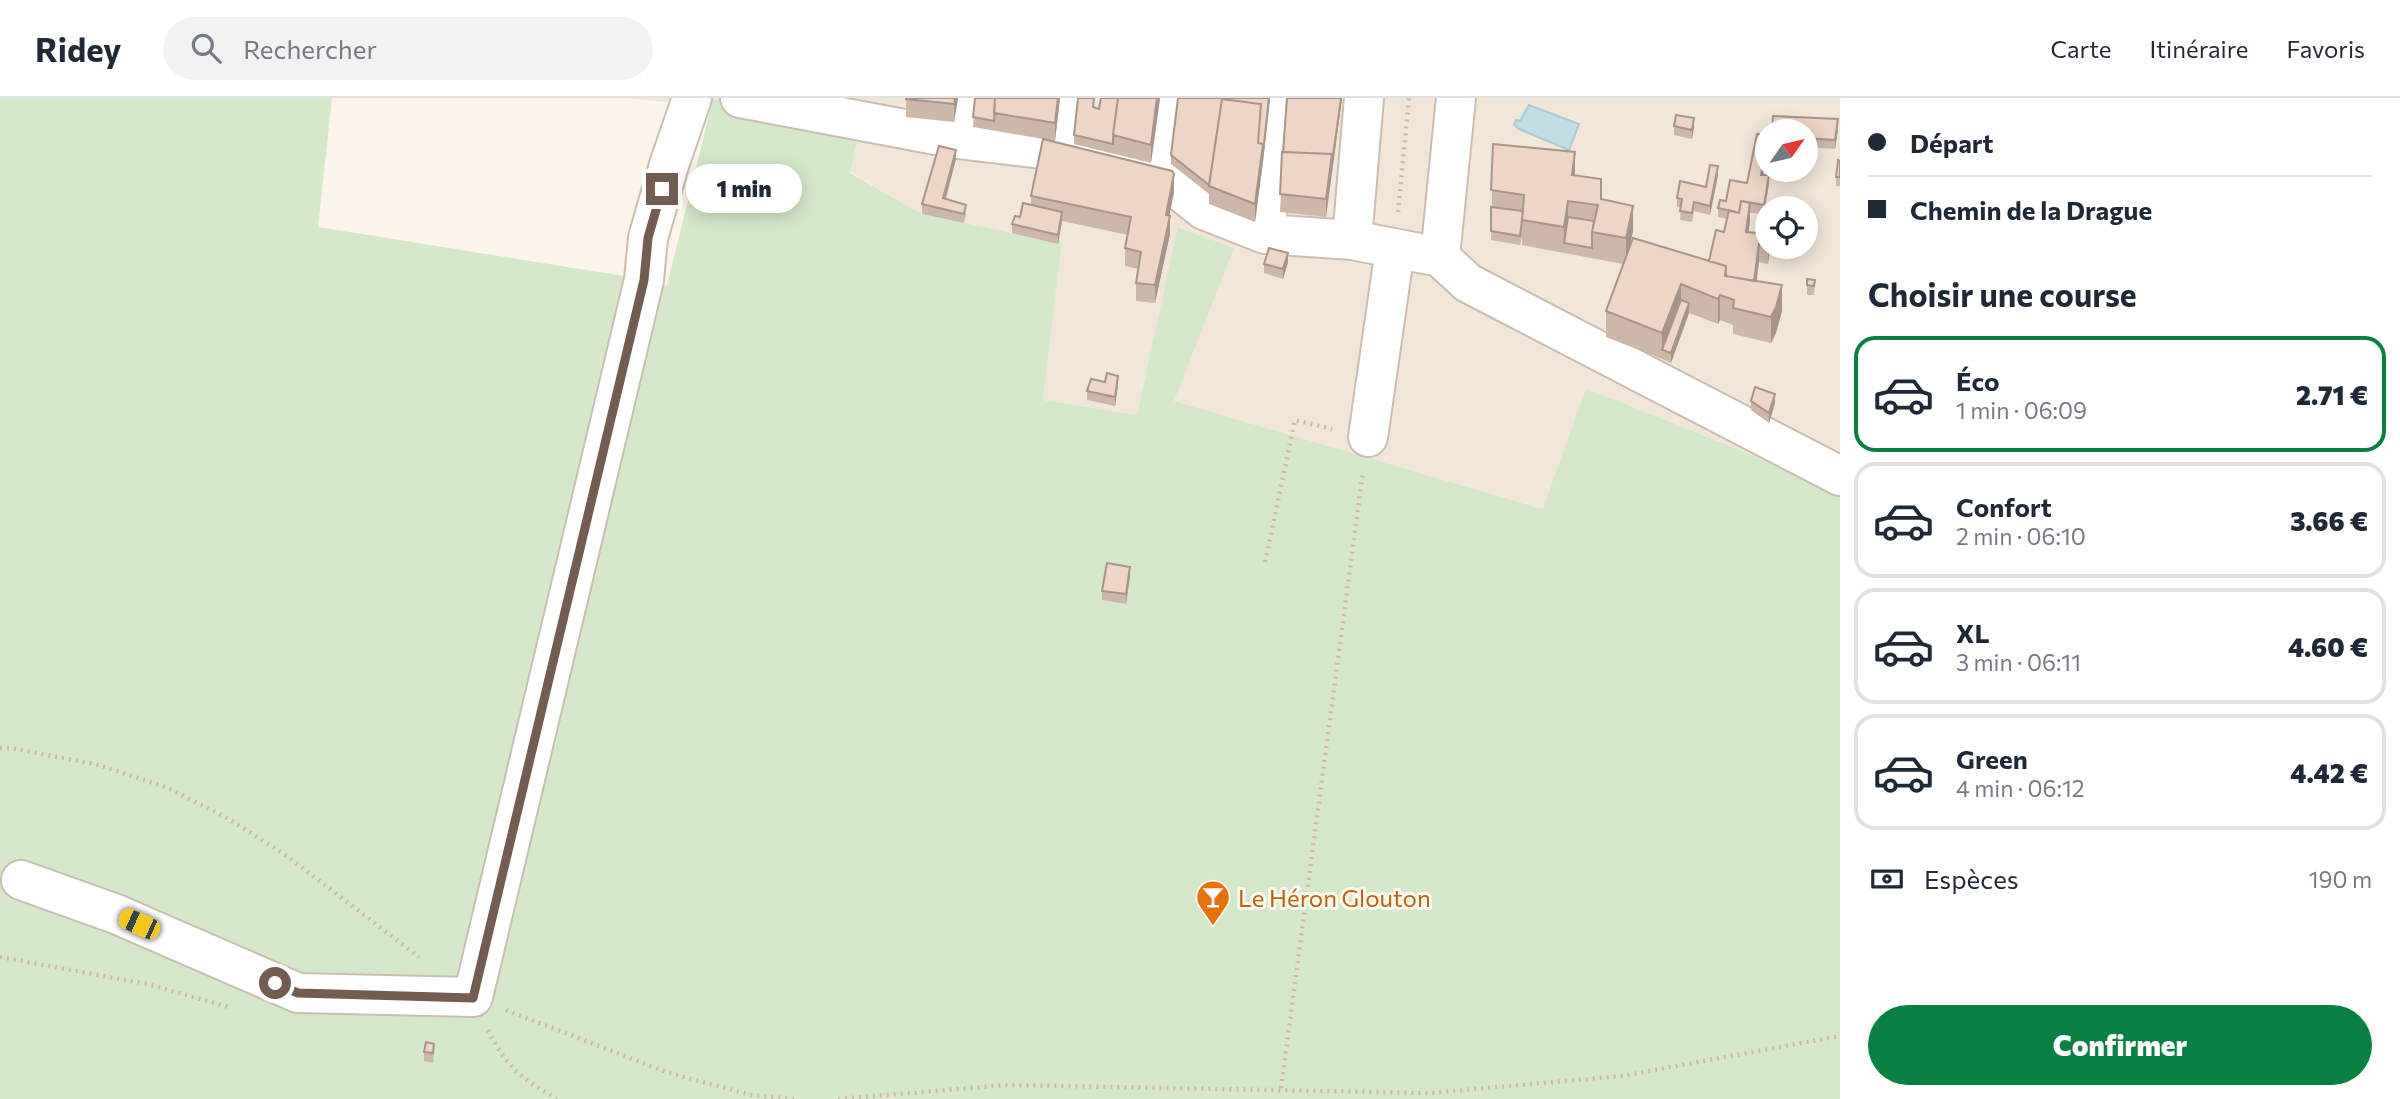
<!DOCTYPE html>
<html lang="fr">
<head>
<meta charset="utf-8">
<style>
	body { margin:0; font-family:Commissioner,sans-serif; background:#f2f2f3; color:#1f2937; height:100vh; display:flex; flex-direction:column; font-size:26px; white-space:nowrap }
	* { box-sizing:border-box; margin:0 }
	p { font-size:23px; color:#747a83 }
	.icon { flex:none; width:38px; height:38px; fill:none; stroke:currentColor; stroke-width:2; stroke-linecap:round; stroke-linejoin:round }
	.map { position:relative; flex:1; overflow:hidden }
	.panel { display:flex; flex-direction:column; background:#fff; width:560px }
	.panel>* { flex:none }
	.guide { display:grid; align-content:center; height:154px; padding:0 28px; background:#fff }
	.needle { width:46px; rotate:56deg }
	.fabs { position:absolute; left:1755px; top:21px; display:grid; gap:14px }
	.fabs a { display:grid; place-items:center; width:63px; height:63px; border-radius:50%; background:#fff; box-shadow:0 4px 18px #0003; font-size:35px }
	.end { position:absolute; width:32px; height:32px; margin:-16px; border:9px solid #735c50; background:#fff; box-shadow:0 0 0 4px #fff }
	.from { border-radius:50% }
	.bubble { position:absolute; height:49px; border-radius:24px; background:#fff; box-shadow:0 4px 18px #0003; font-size:23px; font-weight:800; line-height:49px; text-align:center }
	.car { position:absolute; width:21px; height:42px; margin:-21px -10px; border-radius:9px; box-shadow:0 0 5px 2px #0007; background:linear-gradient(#f5c518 24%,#345 0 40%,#f5c518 0 76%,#345 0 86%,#f5c518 0) }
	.guide b { display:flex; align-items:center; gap:24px; height:66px; font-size:26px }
	.guide b+b { border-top:2px solid #e0e1e3 }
	.guide i { width:18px; height:18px; background:#1f2937 }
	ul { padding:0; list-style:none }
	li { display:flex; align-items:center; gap:21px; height:116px; margin:0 14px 10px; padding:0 14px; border:4px solid #e0e1e3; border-radius:21px }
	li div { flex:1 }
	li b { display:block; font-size:26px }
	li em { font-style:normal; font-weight:800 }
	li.on { border-color:#0b8043 }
	li>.icon { width:63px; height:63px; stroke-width:1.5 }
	h2 { padding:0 28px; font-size:32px; line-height:84px }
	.pay { display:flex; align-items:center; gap:18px; height:77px; padding:0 28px; font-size:26px }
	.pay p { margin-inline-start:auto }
	.cta { display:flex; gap:14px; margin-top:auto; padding:14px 28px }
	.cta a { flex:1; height:80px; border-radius:42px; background:#0b8043; color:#fff; font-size:28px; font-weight:800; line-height:80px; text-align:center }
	header { display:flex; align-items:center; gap:42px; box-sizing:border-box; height:98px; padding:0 35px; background:#fff; border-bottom:2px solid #e0e1e3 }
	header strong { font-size:33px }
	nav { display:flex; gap:38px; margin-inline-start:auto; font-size:24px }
	.search { width:490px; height:63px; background:#f2f2f3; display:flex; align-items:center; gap:18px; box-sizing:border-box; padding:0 24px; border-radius:38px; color:#747a83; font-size:26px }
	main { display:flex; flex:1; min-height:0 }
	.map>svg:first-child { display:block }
	.residential { fill:#f2e6d9; fill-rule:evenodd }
	.green { fill:#d6e8ca }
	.water { fill:#c0dee3; stroke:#a7cdd4; stroke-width:2 }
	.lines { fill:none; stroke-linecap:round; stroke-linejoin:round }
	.minor-casing { stroke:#ccbdb1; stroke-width:42 }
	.path { stroke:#d3b8a7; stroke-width:4.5; stroke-dasharray:2 5; stroke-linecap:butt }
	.minor { stroke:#fff; stroke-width:38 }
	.wall { fill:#cdb7a9 }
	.shaded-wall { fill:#a7958a }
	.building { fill:#eed5c5; stroke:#a7958a; stroke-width:2 }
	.route { stroke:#735c50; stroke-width:9 }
	.labels { text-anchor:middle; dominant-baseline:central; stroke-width:6; stroke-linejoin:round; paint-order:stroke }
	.food-label { font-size:24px; fill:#c56008; stroke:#fdf8f1; text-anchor:start }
</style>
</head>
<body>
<header>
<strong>Ridey</strong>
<div class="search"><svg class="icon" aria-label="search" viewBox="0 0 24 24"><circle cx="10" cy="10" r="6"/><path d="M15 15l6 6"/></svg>Rechercher</div>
<nav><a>Carte</a><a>Itinéraire</a><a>Favoris</a></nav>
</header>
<main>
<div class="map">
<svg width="1840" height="1001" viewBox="0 0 1840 1001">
	<rect width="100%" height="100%" fill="#fbf4ea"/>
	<!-- residential -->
	<path class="residential" d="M625,0H1840V392L1586,290L1544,411L1173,303L1233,150L1179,129L1137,317L1043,302L1062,143L1012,135L922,116L850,74L858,39L713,1L665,4ZM1768,33H1806V72H1768ZM1768,110H1806V149H1768Z"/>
	<!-- green -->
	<path class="green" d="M0,0H332L318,129L624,178L667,188L713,1L858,38L850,75L922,116L1012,135L1062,143L1043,302L1137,317L1178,129L1234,150L1174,303L1543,411L1586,290L1840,392V1001H0Z"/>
	<!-- water -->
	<path class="water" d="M1529,7L1579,26L1569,52L1519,31L1514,27L1516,22L1520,23Z"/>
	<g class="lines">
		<!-- minor casing -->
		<g class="minor-casing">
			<path id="minor" d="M740,0L957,41L1059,53L1161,78L1204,112L1265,136L1352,142
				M1364,0L1352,142L1440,159L1456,0
				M957,41L964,0
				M1059,53L1066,0
				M1161,78L1171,0
				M1265,136L1279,0
				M1440,159L1468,185L1840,378
				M1368,339L1395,151
				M21,782L116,816L298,895L473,899L644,182L648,140L669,67L692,0"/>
		</g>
		<!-- path -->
		<path class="path" d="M1398,114L1409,0
			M1265,464L1295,322L1332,331
			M0,650H11L99,667L168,690L229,721L287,758L419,859
			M0,859L147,886L229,909
			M506,912L666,974L751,997L795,1001
			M488,932C507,970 521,980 557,1001
			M1281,990L1363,373
			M838,1001L1007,987L1430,995L1622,978L1840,938"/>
		<!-- minor -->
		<use href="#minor" class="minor"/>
	</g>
	<!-- wall -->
	<path class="wall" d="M906,0H958L954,24L906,19Z
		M975,0H1060L1055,43L1047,42L1174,94L1169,117L1170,136L1155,205L1136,203V185L1138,171L1125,168V150L1128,137L1062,123L1058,146L1012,135V126L1031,107V98L1043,41L973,29Z
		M1160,0L1151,65L1074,46V37L1094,10L1099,11Z
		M1270,0L1263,64L1255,124L1209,106V96L1171,66V57Z
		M1287,0H1342L1326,119L1280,114L1283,54Z
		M1674,28L1694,29L1692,41L1674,37Z
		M1838,31L1835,51L1806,49V33Z
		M1768,37V54L1763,77L1769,86L1764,116L1750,115L1748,134L1768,136V149H1770L1768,166L1759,164L1757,183L1782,213L1776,235L1771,245L1733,236V227L1720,222L1718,226L1689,215L1671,265L1662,261L1606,239V213L1623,166L1522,147V139L1520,147L1491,142L1493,46L1575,77L1601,101L1633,133L1630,146L1709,163L1724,134L1727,121L1718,119V110L1747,85Z
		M956,61L946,101L966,116L964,125L922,116V106Z
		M1840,63V88H1836V79Z
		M1718,77L1710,117L1694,113L1692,124L1680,122L1681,110L1677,109V100L1706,89Z
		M1288,164L1283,181L1264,175V166Z
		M1807,181L1815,182L1814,197H1807Z
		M1105,284L1118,287L1115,308L1087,302V293Z
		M1751,303L1775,305L1769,325L1751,312Z
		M1130,478L1126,506L1102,502V493Z
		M424,954L434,955L433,965L424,963Z"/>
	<!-- shaded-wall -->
	<path class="shaded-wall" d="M955,0H958L954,24V6Z
		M1058,0H1060L1055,43V25Z
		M1157,0H1160L1151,65V47Z
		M1269,0H1270L1263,64L1255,124V106Z
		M1341,0H1342L1326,119V101Z
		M1694,20V29L1692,41V32Z
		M1838,21V31L1835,51V42Z
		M1768,45V54L1761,87V77Z
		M956,52V61L943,109V100Z
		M1575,54V79L1572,77Z
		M1718,68V77L1710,117V108Z
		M1174,76V94L1166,135V117Z
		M1769,77V86L1764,116V107Z
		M1568,103V129L1564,145V129Z
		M1750,105V123L1746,152V134Z
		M1633,108V133L1626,166V140Z
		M1062,114V123L1058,146V137Z
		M1170,118V136L1155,205V187Z
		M1759,146V164L1753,208V190Z
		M1768,149H1770L1768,166Z
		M1288,155V164L1283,181V171Z
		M1681,186V211L1662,252V261V235Z
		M1782,187V213L1776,235L1771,245V219Z
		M1720,197V222L1718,226V201Z
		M1689,205V215L1671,265V255Z
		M1118,278V287L1115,308V299Z
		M1775,296V305L1769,325V315Z
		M1130,469V478L1126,506V496Z"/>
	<!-- building -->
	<path class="building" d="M906,0H955L954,6L906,1Z
		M975,0H995L994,23L973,19Z
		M995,0H1058L1055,25L994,15Z
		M1078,0H1094L1093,9L1099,11L1101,0H1118L1113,37V46L1074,37Z
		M1118,0H1157L1151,47L1113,37Z
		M1178,0H1269L1263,54V46L1258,45L1261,6L1222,1L1209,87L1171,57Z
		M1287,0H1341L1332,65V56L1283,54Z
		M1222,1L1261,6L1258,45L1263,46L1255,106L1209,88Z
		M1676,17L1694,20L1692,32L1674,28Z
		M1773,18L1838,21L1835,42L1806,40V33H1772Z
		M1757,36L1768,37V45L1761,77H1769L1764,107L1741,103L1739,115L1718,110L1720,102L1726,103L1730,82L1747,85Z
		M1043,41L1172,73L1174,76L1166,117L1170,118L1155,187L1136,185L1141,154L1125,150L1131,119L1031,98Z
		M1493,46L1575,54L1572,77L1601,81V101L1633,108L1626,140L1592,134L1598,107L1568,103L1564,129L1522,122L1524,97L1491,92Z
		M939,48L956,52L943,100L966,107L964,116L922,106Z
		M1282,54L1332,56L1326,101L1280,96Z
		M1838,62L1840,63V79H1836Z
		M1710,67L1718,68L1710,108L1694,104L1692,115L1680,113L1682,101L1677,100L1680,83L1706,89Z
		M1741,103L1750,105L1746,134L1768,136V148L1759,146L1754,183L1726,178V168L1709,163L1716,132L1724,134L1729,112L1739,115Z
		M1023,105L1062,114L1058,137L1012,126L1015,118L1020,119Z
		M1491,109L1523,113L1520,138L1491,133Z
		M1568,119L1594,123L1592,134V150L1564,145Z
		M1633,140L1726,168L1725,178L1782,187L1776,209L1771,219L1733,210L1734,202L1720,197L1718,201L1681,186L1662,235L1606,213Z
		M1269,150L1288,155L1283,171L1264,166Z
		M1807,181L1815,182L1814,188L1807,187Z
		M1681,202L1689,205L1671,255L1662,252Z
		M1107,275L1118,278L1115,299L1087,293L1091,281L1105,284Z
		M1755,289L1775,296L1769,315L1751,303Z
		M1107,465L1130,469L1126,496L1102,493Z
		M426,944L434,946L433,955L424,954Z"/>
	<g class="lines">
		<!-- route -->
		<path class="route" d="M275,885L298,895L473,900L644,182L648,140L662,91"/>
	</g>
	<!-- icons -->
	<defs>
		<g id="bar-pin" transform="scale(1.75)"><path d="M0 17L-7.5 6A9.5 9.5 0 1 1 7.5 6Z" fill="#e8710a" stroke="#fdf8f1"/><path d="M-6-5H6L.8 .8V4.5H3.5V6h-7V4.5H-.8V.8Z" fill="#fff"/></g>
	</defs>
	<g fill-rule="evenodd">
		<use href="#bar-pin" x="1213" y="799"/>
	</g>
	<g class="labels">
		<!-- food labels -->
		<g class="food-label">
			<text x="1238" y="799">Le Héron Glouton</text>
		</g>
	</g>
</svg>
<div class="fabs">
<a><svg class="needle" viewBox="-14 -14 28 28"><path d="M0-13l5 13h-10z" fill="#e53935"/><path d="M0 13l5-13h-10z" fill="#747a83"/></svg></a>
<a><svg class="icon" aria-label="locate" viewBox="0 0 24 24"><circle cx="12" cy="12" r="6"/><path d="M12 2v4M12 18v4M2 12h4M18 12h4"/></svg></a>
</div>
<i class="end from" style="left:275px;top:885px"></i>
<i class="end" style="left:662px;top:91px"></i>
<div class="bubble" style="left:686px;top:66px;width:116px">1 min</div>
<i class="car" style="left:139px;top:826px;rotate:294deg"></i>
</div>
<section class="panel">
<div class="guide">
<b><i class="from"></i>Départ</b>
<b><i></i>Chemin de la Drague</b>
</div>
<h2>Choisir une course</h2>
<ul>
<li class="on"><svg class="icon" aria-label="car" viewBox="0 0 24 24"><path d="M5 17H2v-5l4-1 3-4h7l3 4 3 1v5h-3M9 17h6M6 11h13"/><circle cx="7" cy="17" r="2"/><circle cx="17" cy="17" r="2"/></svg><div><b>Éco</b><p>1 min · 06:09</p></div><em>2.71 €</em></li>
<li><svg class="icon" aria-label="car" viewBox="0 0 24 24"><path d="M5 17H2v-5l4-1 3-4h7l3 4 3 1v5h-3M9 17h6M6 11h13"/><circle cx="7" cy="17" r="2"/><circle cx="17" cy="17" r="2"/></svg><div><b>Confort</b><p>2 min · 06:10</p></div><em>3.66 €</em></li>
<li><svg class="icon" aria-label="car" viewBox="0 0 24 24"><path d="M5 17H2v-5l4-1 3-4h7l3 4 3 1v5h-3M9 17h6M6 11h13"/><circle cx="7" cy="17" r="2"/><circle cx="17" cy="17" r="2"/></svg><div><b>XL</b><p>3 min · 06:11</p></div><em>4.60 €</em></li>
<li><svg class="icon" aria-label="car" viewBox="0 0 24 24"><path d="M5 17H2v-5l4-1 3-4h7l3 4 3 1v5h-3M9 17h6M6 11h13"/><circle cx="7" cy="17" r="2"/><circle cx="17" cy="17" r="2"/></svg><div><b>Green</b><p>4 min · 06:12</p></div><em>4.42 €</em></li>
</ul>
<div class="pay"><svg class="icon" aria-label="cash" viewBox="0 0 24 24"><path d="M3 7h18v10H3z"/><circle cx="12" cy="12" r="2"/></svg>Espèces<p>190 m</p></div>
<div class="cta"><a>Confirmer</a></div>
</section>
</main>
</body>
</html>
